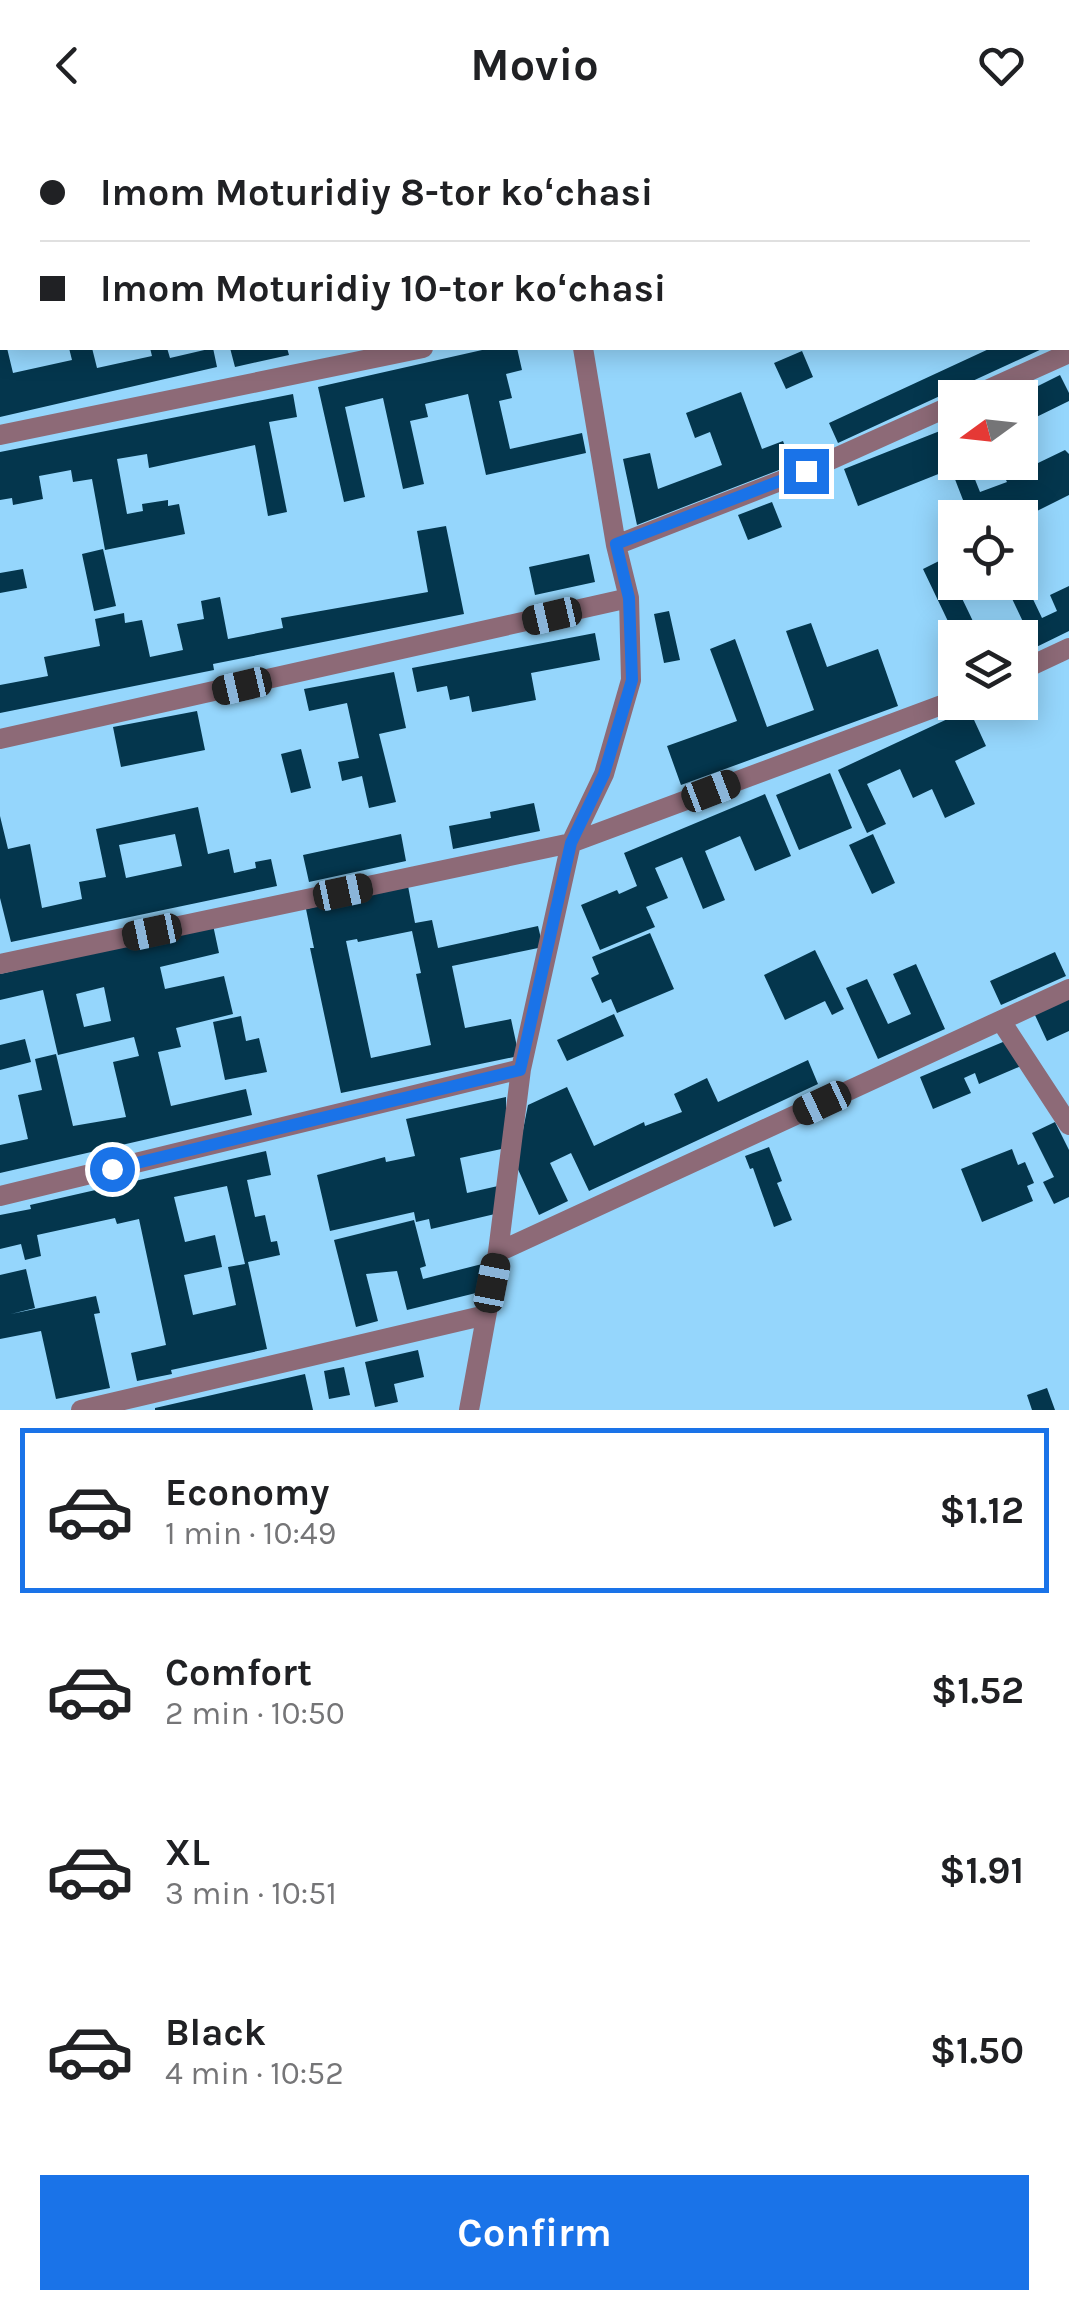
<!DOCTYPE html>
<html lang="en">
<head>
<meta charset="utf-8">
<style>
	body { margin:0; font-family:Karla,sans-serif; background:#f2f2f2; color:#202124; height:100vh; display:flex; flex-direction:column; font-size:38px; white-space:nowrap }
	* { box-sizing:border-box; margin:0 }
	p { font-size:32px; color:#757577 }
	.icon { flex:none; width:55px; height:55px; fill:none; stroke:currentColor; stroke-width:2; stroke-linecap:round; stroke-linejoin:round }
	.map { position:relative; height:1280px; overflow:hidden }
	.details { display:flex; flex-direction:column; background:#fff; flex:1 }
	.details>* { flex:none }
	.banner { position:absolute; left:0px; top:0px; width:1070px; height:220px; box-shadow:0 5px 25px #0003; display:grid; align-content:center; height:220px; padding:0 40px; background:#fff }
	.needle { width:65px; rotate:255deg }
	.buttons { position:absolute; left:938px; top:250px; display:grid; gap:20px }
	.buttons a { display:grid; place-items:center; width:100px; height:100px; border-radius:0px; background:#fff; box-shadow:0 5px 25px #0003; font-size:50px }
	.end { position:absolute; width:45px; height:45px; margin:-22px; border:12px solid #1a73e8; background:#fff; box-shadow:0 0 0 5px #fff }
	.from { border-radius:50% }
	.car { position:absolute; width:30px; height:60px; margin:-30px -15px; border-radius:12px; box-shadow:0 0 8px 2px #0007; background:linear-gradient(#222 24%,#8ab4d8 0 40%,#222 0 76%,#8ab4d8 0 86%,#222 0) }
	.banner b { display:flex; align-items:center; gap:35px; height:95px; font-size:38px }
	.banner b+b { border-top:2px solid #e0e0e0 }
	.banner i { width:25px; height:25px; background:#202124 }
	ul { padding:18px 0 0; list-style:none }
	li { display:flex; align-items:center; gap:30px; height:165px; margin:0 20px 15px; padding:0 20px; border:5px solid transparent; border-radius:0px }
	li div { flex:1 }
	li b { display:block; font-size:38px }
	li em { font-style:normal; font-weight:700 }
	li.on { border-color:#1a73e8 }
	li>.icon { width:90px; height:90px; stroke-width:1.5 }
	.button { display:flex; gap:20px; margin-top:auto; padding:20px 40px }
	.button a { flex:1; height:115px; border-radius:0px; background:#1a73e8; color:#fff; font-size:40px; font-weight:700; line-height:115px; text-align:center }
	header { display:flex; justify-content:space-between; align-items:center; height:130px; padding:0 40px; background:#fff; font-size:45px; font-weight:700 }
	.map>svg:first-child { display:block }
	.building { fill:#04364d; fill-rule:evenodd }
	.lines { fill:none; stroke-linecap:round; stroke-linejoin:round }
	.street { stroke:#8d6a77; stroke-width:20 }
	.route { stroke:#1a73e8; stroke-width:12 }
</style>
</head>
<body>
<header><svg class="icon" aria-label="back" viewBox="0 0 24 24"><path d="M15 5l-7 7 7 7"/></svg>Movio<svg class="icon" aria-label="heart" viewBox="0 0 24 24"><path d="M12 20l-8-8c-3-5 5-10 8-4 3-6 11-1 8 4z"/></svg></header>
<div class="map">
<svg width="1069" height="1280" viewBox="0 0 1069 1280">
	<rect width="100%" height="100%" fill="#95d6fc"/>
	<!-- building -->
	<path class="building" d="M0,218H7L13,243L72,230L69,218H92L97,238L152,226L150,218H167L170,228L213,218L217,237L0,287Z
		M230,218H287L289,225L235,237Z
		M491,218H517L522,240L506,244L512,268L499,271L510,319L582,303L586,323L486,345L468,264L425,274L428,287L410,291L424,354L403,359L383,268L345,277L365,367L344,372L318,257Z
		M991,218H1044L838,313L829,293Z
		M802,221L813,247L786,259L774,233Z
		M1060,245L1069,263V271L1020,295V265Z
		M741,262L762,319L783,311L792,335L637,395L623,329L650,323L658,359L722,335L710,302L695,308L686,283Z
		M293,264L297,287L269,292L287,382L268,386L255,315L149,338L147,324L117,329L127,384L143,381L142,374L168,370V376L179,374L185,404L105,420L92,349L73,352L71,340L39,346L43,369L13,375L12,368L0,370V322Z
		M955,295V332H968L980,362L1007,352L997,332H1020V298L1038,333L1065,320L1069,324V365L1025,387L1017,372L970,388L951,339L858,376L844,339Z
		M772,372L782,397L748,410L738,385Z
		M446,396L464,484L213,534L214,540L0,583V555L48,546L44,527L100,516L95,489L124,483L125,493L142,490L150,527L183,520L177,494L204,489L201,471L220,467L228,509L283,498L281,488L428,462L417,401Z
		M103,419L116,476L94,481L82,424Z
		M589,424L595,452L535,465L529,437Z
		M943,429L970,485L981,508H956L923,439Z
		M23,439L27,458L0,463V443Z
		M1020,442L1042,488L1057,481L1050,465L1069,456V501L1020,525V508H1001L1025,496L1005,454L1020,452Z
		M669,481L680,530L664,533L654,484Z
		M811,493L827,537L878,519L898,576L681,655L667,616L737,591L710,519L735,509L767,597L814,580L786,501Z
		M595,503L600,530L531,543L536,570L472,582L469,566L450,570L447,556L417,562L412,538Z
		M394,542L406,598L379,604L396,672L369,678L362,646L342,651L338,632L359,628L347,573L309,581L304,559Z
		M969,579L986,616L955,631L975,674L945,688L932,659L913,668L900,639L867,654L886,694L867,703L838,640Z
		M197,581L205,620L121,637L113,597Z
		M301,619L311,658L291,663L281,624Z
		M830,643L852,698L799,720L776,665Z
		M765,664L791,726L755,741L740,706L705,721L725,770L703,779L682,727L655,738L668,768L646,777L655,797L600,820L581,775L617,760L619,764L637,756L624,723Z
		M534,673L540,701L453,719L449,696L491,688L490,682Z
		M198,677L208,724L229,719L234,743L256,738L255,732L271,729L277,756L11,812L0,768V686L8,719L30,714L42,778L82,769L79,752L106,747L96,699ZM175,704L182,736L126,748L119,715Z
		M401,704L406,731L309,752L303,725Z
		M873,704L895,753L872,764L849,715Z
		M408,756L415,793L432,790L438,818L538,796L543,817L452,836L465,898L511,889L519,926L341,963L310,818H314L306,779ZM412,801L421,843L416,844L431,915L371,928L346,811L357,809L358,812Z
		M213,795L219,823L160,837L165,859L224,846L233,884L176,898L181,917L158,922L171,976L246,959L252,985L0,1043V1015L28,1009L18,965L42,960L35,929L56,924L73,996L126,987L113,932L139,926L134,907L58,925L43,860L0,870V844ZM104,857L111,891L84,897L76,864Z
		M650,803L674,859L617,883L611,869L602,873L591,848L599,844L592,827Z
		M815,820L844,879L832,885L825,871L785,890L764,845Z
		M1055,822L1066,846L1001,875L990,851Z
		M916,834L945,899L878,929L846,858L867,849L888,894L911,884L893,844Z
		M1069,867V901L1047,911L1034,883Z
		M614,884L624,906L567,931L557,910Z
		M241,886L246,911L259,908L267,942L225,950L213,892Z
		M25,909L31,932L0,940V915Z
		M1010,909L1021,936L979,954L975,943L964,948L971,963L933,979L920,947Z
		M808,930L818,954L589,1061L571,1023L550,1033L568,1071L539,1085L516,1035L528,975L567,957L594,1016L644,992L645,996L682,982L674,964L707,948L718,972Z
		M506,967V1018L460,1028L467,1063L498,1056L495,1084L431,1099L429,1089L416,1092L414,1082L330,1101L317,1045L385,1027L386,1032L415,1026L406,989Z
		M1055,992L1069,1020V1067L1054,1074L1043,1052L1054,1047L1032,1003Z
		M769,1017L782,1051L777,1053L792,1090L774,1097L753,1038L750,1039L745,1026Z
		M1012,1019L1018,1035L1025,1032L1034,1053L1027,1056L1033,1071L982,1092L961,1039Z
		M266,1021L271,1045L247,1050L255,1087L265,1085L271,1112L277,1111L280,1125L248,1132L267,1219L171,1240L172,1244L137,1251L131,1223L166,1215L139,1089L117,1094L115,1088L37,1105L41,1126L25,1130L21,1114L0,1119V1085L31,1079L30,1075ZM227,1056L245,1134L228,1137L236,1175L193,1185L184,1145L222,1137L215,1105L185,1112L174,1067Z
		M414,1090L426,1136L420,1138L423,1149L486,1133L480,1162L407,1180L397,1141L366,1144L378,1191L356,1197L334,1110Z
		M26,1139L35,1178L11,1184L96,1166L100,1183L94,1184L110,1258L56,1269L41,1201L0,1209V1145Z
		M418,1220L424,1247L394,1254L398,1272L375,1277L365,1232Z
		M344,1237L350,1265L329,1269L324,1241Z
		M305,1244L313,1280H155V1278Z
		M1047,1258L1055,1280H1032L1027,1265Z"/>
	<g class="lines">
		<!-- street -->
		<path class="street" d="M557,0V2
			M955,0L956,2
			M93,2L104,0
			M0,22H2
			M969,268L1069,223
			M0,305L423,218
			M616,415L806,341L955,274
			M1020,541L1069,518
			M0,609L629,468
			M0,834L571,713L955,570
			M1001,891L1069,995
			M0,1066L521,939
			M498,1122L1069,859
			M81,1280L486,1185
			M469,1280L498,1122L521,939L571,713L604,644L631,550L629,468L616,415L583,218"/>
	</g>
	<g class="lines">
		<!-- route -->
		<path class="route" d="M112,1039L520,940L571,713L604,644L632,550L629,468L616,414L806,341"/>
	</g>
</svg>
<div class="buttons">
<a><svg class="needle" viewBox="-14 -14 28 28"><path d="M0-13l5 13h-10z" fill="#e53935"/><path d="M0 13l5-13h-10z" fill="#757577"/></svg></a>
<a><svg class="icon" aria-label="locate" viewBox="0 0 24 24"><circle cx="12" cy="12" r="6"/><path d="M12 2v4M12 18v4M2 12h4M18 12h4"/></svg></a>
<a><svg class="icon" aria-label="layers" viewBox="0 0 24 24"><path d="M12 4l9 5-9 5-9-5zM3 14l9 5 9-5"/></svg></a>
</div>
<i class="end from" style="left:112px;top:1039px"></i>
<i class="end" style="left:806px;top:341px"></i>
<i class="car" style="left:552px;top:486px;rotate:257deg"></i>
<i class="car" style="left:242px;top:556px;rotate:257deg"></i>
<i class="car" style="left:711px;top:661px;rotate:69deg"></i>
<i class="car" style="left:343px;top:762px;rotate:78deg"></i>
<i class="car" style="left:152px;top:802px;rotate:258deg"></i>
<i class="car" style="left:822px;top:973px;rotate:245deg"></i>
<i class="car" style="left:492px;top:1153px;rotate:11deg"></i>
<div class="banner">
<b><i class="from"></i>Imom Moturidiy 8-tor koʻchasi</b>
<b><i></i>Imom Moturidiy 10-tor koʻchasi</b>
</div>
</div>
<section class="details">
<ul>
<li class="on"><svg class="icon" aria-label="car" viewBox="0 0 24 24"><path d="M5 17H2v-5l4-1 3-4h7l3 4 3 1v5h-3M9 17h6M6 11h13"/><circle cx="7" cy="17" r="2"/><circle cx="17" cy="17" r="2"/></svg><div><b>Economy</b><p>1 min · 10:49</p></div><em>$1.12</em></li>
<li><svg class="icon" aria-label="car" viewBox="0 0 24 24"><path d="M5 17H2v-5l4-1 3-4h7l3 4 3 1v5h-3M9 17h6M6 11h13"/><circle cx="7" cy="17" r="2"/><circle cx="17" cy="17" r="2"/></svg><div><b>Comfort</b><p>2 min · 10:50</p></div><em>$1.52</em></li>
<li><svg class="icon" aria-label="car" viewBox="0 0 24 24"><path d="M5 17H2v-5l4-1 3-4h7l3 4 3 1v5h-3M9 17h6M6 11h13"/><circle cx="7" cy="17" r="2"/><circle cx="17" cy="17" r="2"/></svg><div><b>XL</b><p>3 min · 10:51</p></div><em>$1.91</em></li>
<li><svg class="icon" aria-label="car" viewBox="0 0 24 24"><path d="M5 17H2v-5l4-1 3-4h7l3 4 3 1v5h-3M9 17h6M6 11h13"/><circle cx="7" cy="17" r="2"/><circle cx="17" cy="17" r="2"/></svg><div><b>Black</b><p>4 min · 10:52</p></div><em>$1.50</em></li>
</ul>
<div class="button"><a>Confirm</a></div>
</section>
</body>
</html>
